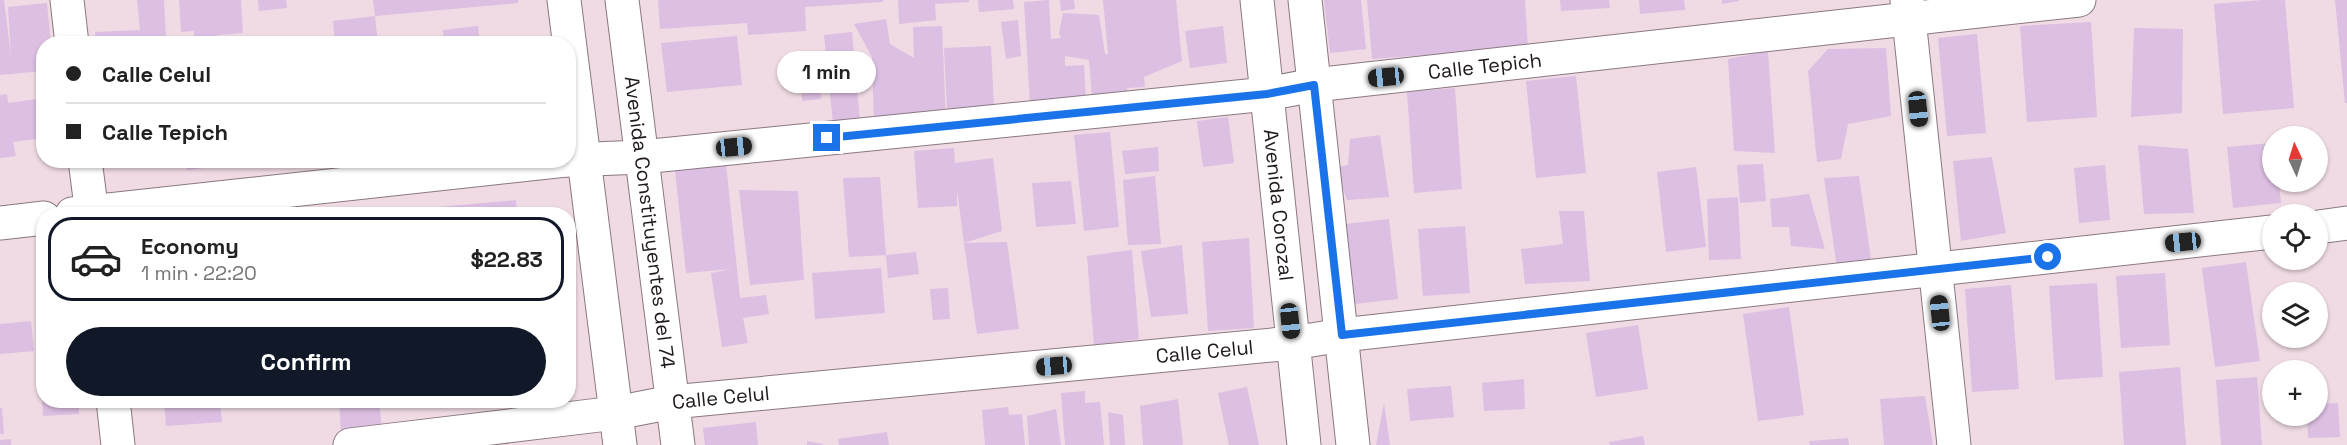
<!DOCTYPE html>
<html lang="en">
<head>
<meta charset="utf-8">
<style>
	body { margin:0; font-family:"Space Grotesk",sans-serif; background:#f6f6f6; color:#222; height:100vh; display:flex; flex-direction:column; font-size:22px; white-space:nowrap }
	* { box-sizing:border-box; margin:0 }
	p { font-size:20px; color:#767676 }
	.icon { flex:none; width:33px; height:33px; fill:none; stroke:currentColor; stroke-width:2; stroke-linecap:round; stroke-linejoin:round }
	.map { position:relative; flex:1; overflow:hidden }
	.side { position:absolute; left:36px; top:207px; width:540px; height:201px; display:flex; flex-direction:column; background:#fff; border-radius:24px; box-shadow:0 2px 4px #0004 }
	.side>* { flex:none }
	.banner { position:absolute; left:36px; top:36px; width:540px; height:132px; border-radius:24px; box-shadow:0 2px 4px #0004; display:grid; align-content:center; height:132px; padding:0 30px; background:#fff }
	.needle { width:39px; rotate:356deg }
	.tools { position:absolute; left:2262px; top:126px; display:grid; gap:12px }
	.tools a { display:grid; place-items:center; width:66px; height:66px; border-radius:50%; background:#fff; box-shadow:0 2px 4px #0004; font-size:30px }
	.end { position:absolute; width:27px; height:27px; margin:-14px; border:8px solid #1a73e8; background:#fff; box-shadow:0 0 0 3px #fff }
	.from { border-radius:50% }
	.bubble { position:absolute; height:42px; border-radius:21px; background:#fff; box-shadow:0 2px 4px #0004; font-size:20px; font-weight:700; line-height:42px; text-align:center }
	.car { position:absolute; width:18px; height:36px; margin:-18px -9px; border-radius:8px; box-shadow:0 0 4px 2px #0007; background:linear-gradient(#222 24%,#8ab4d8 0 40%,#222 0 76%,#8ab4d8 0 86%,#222 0) }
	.banner b { display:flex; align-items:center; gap:21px; height:57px; font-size:22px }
	.banner b+b { border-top:2px solid #e0e0e0 }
	.banner i { width:15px; height:15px; background:#222 }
	ul { padding:10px 0 0; list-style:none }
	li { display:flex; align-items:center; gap:18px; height:84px; margin:0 12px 9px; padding:0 18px; border:3px solid #e0e0e0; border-radius:24px }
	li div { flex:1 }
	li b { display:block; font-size:22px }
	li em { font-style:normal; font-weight:700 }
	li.selected { border-color:#111827 }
	li>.icon { width:54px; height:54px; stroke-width:1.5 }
	.button { display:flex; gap:12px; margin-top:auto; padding:12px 30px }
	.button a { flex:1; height:69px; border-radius:36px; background:#111827; color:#fff; font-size:24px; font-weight:700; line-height:69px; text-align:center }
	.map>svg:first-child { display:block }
	.building { fill:#dcbfe2 }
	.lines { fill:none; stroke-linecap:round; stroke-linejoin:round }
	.street-casing { stroke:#8a7880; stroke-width:35 }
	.secondary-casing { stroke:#8a7880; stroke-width:35 }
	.street { stroke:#fff; stroke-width:33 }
	.secondary { stroke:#fff; stroke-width:33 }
	.route { stroke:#1a73e8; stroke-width:8 }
	.labels { text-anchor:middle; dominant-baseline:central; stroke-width:5; stroke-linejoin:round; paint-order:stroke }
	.street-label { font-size:20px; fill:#1f181b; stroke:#f0dbe4 }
</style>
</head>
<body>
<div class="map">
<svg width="2347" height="445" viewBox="0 0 2347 445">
	<rect width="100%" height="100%" fill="#f0dbe4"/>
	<!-- building -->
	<path class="building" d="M0,0H4L11,56L8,7L47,3L51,44H44V71L0,75Z
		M137,0H164L166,39L140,41V44H96L95,32L140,30Z
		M179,0H241L243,33L217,35L218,44H194V31L181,32Z
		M258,0H286L287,8L259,11Z
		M373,0H518V3L375,16Z
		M658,0H883V2L805,7L806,31L748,35L747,23L660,29Z
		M898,0H969V2L935,4L936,20L899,24Z
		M978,0H1013L1014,9L979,12Z
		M1049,0L1051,39L1061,38L1059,33L1063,13L1099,15L1105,54H1108L1103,0H1176L1182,61L1144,77L1145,87L1127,88L1128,94L1092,97L1089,60L1065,56V66L1084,65L1086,101L1030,104L1024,2Z
		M1060,0H1074L1075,9L1061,11Z
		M1324,0H1361L1366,49L1330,53Z
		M1367,0H1525L1528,47L1372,59Z
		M1560,0H1609L1610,8L1561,11Z
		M1639,0H1684L1685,10L1640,14Z
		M1722,0H1739V1L1722,4Z
		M2263,0H2285L2294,108L2223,114L2214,4Z
		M2335,0H2347V103H2345Z
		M375,16L378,44H335L333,21Z
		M886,19L890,44L914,58L913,27L942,26L946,122L874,125L872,57L854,24Z
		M1018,20L1021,56L1006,59L1001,22Z
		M2091,22L2097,117L2027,122L2020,26Z
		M478,26L480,44H444L443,30Z
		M1223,26L1227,63L1190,68L1185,31Z
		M2134,28L2183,29L2182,113L2131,117Z
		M852,32L860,121L833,123L824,35Z
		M1977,34L1986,133L1947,136L1938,38Z
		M737,36L742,85L667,92L661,43Z
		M991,46L994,106L947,109L944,48Z
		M1886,48L1891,116L1848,124L1841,159L1817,162L1808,71L1828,49Z
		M1768,51L1775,153L1734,151L1728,59Z
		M819,69L821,99L802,101L800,70Z
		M1576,76L1586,173L1536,178L1526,81Z
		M1455,88L1462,189L1414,193L1407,92Z
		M7,94L8,103L44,98V138L13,142L16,156L0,158V95Z
		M1228,117L1234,163L1203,167L1197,121Z
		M1110,132L1119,227L1084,231L1074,135Z
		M1380,135L1389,197L1347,200L1335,167L1348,165L1350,139Z
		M2272,143V182H2279L2281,203L2233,208L2227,147Z
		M2138,145L2188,149L2194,213L2144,214Z
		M1158,147L1159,171L1125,174L1122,151Z
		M954,148L955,163L993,158L1002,231L964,243L1007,242L1019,329L977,334L964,243L957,189V206L918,208L914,151Z
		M1992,157L2006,233L1961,241L1953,161Z
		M186,160H258V162L187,170Z
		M726,164L740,298L766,295L769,314L743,318L748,343L722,347L711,273L732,269L686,273L675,170Z
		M1763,164L1766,201L1740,203L1737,165Z
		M2105,165L2110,220L2079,223L2074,168Z
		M1696,167L1706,247L1666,252L1657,172Z
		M1155,176L1161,244L1128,245L1123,180Z
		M1859,176L1872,266L1837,268L1824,178Z
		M880,177L886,255L849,257L843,178Z
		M1071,181L1076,224L1036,227L1032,183Z
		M739,190L798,191L804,280L750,285Z
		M1809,194L1825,249L1791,246L1789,227H1772L1770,199Z
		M1738,197L1741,259L1709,260L1707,199Z
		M516,200L517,214H440L439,207Z
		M1559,211H1584L1590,281L1525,284L1521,249L1563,244Z
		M1389,219L1398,299L1355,304L1345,224Z
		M1465,226L1470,293L1423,296L1418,229Z
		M1249,238L1254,328L1208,331L1202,242Z
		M1182,245L1188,314L1151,317L1141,251Z
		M1132,250L1139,339L1094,345L1087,256Z
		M916,252L919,274L888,278L886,255Z
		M2246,262L2260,361L2215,367L2202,268Z
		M881,268L885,313L815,319L812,273Z
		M2165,273L2170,345L2121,348L2116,276Z
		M2097,283L2103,377L2055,380L2049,286Z
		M2011,285L2019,389L1972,392L1965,289Z
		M948,288L950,319L933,320L930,289Z
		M1789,307L1804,415L1758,421L1743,314Z
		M31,321L34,351L0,354V324Z
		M1638,325L1648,389L1596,397L1586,333Z
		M2180,367L2186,445H2124L2119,372Z
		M40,370H44V391H42Z
		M2257,377L2262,445H2221L2216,380Z
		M1524,379L1525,409L1484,411L1482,383Z
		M1451,386L1454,417L1410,421L1407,389Z
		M1247,387L1259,445H1229L1218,393Z
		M1085,391V403L1100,402L1104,445H1065L1061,393Z
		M1925,396L1933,445H1884L1880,399Z
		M1178,399L1183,445H1143L1140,406Z
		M42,400H79V414L43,416Z
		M164,400H220L222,422L166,426Z
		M339,400H379L382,429L341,431Z
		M1384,403L1390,445H1376Z
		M2338,403L2340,437L2308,438L2307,416H2318V404Z
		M1008,407L1009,415L1022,414L1025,445H985L982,410Z
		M0,408H2L4,434H0Z
		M1056,409L1061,445H1029L1027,416Z
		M1108,412L1123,415L1125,445H1110Z
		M756,422L758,445H705L703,428Z
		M887,432L889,445H839L838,439Z
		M1643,436L1645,445H1610L1609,442Z
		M1848,438L1849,445H1810L1809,441Z
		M11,439V445H0V440Z
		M807,441L823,444L822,445H807Z"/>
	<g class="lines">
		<!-- street casing -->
		<g class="street-casing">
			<g id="street">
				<path d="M67,0L72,44"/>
				<path id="s1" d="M1257,0L1304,445"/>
				<path d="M1305,0L1353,445"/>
				<path d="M1907,0L1954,445"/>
				<path d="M85,160L92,214"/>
				<path id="s2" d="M568,160L642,157L1267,94L1314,85L2079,0"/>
				<path d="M72,214L566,160"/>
				<path d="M0,223L44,218"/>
				<path d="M2318,227L2347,223"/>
				<path d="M113,400L118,445"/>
				<path id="s3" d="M350,445L616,413L672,402L1293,343L1342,335L2272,232"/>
			</g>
		</g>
		<!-- secondary casing -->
		<g class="secondary-casing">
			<g id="secondary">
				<path d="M564,0L620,445"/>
				<path id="s4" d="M622,0L678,445"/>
			</g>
		</g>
		<!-- street -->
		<use href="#street" class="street"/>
		<!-- secondary -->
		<use href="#secondary" class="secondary"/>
	</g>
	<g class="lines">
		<!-- route -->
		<path class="route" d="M827,138L1267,94L1314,85L1342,335L2048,257"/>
	</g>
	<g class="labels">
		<!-- street labels -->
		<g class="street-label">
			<text stroke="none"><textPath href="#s2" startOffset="922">Calle Tepich</textPath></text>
			<text stroke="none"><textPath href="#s1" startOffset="206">Avenida Corozal</textPath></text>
			<text stroke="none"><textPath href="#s4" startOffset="224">Avenida Constituyentes del 74</textPath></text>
			<text stroke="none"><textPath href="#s3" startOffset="860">Calle Celul</textPath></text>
			<text stroke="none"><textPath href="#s3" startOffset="374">Calle Celul</textPath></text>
		</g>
	</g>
</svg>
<div class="tools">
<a><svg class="needle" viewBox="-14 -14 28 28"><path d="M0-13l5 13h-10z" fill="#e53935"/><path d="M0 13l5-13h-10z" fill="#767676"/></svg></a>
<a><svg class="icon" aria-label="locate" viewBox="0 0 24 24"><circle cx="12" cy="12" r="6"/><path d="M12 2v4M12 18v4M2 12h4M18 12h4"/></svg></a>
<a><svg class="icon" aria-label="layers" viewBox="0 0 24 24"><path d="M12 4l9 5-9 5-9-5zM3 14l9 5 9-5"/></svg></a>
<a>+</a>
</div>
<i class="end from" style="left:2048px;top:257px"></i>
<i class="end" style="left:827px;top:138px"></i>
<div class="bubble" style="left:777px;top:51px;width:99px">1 min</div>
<i class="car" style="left:1386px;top:77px;rotate:264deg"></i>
<i class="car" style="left:1918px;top:109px;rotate:174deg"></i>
<i class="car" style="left:734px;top:147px;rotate:84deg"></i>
<i class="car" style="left:2183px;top:242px;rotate:264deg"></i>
<i class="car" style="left:1940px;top:313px;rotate:354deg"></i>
<i class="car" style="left:1290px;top:321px;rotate:174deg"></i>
<i class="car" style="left:1054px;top:366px;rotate:265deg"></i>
<div class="banner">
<b><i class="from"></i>Calle Celul</b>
<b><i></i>Calle Tepich</b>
</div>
<section class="side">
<ul>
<li class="selected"><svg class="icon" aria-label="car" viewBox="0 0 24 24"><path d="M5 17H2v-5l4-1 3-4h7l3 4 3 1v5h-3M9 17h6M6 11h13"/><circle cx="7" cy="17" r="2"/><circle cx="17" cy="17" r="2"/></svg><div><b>Economy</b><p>1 min · 22:20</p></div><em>$22.83</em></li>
</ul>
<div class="button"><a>Confirm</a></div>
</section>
</div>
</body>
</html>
